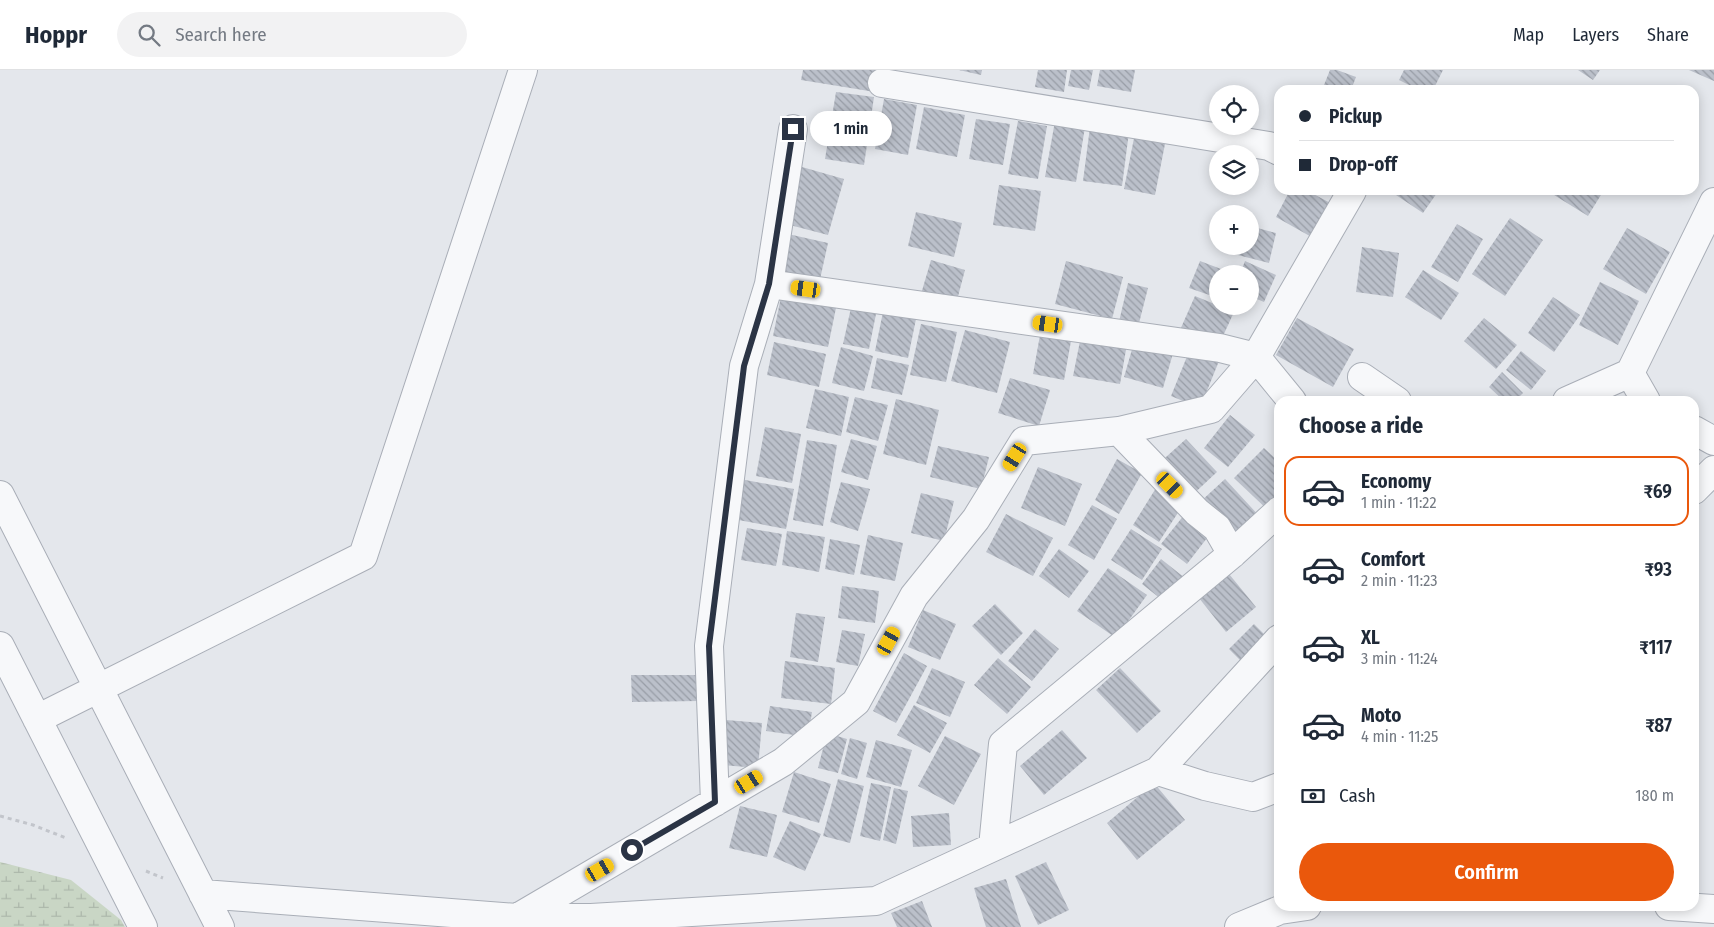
<!DOCTYPE html>
<html lang="en">
<head>
<meta charset="utf-8">
<style>
	body { margin:0; font-family:"Fira Sans Condensed",sans-serif; background:#f2f2f3; color:#1f2937; height:100vh; display:flex; flex-direction:column; font-size:19px; white-space:nowrap }
	* { box-sizing:border-box; margin:0 }
	p { font-size:16px; color:#747a83 }
	.icon { flex:none; width:28px; height:28px; fill:none; stroke:currentColor; stroke-width:2; stroke-linecap:round; stroke-linejoin:round }
	.map { position:relative; flex:1; overflow:hidden }
	.side { position:absolute; left:1274px; top:326px; width:425px; height:515px; display:flex; flex-direction:column; background:#fff; border-radius:15px; box-shadow:0 2px 12px #0003 }
	.side>* { flex:none }
	.guide { position:absolute; left:1274px; top:15px; width:425px; height:110px; border-radius:15px; box-shadow:0 2px 12px #0003; display:grid; align-content:center; height:110px; padding:0 25px; background:#fff }
	.tools { position:absolute; left:1209px; top:15px; display:grid; gap:10px }
	.tools a { display:grid; place-items:center; width:50px; height:50px; border-radius:50%; background:#fff; box-shadow:0 2px 12px #0003; font-size:25px }
	.end { position:absolute; width:22px; height:22px; margin:-11px; border:6px solid #2b3445; background:#fff; box-shadow:0 0 0 2px #fff }
	.from { border-radius:50% }
	.bubble { position:absolute; height:35px; border-radius:18px; background:#fff; box-shadow:0 2px 12px #0003; font-size:16px; font-weight:600; line-height:35px; text-align:center }
	.car { position:absolute; width:15px; height:30px; margin:-15px -8px; border-radius:6px; box-shadow:0 0 4px 1px #0007; background:linear-gradient(#f5c518 24%,#345 0 40%,#f5c518 0 76%,#345 0 86%,#f5c518 0) }
	.guide b { display:flex; align-items:center; gap:18px; height:48px; font-size:19px }
	.guide b+b { border-top:1px solid #e0e1e3 }
	.guide i { width:12px; height:12px; background:#1f2937 }
	ul { padding:0; list-style:none }
	li { display:flex; align-items:center; gap:15px; height:70px; margin:0 10px 8px; padding:0 15px; border:2px solid transparent; border-radius:15px }
	li div { flex:1 }
	li b { display:block; font-size:19px }
	li em { font-style:normal; font-weight:600 }
	li.active { border-color:#ea580c }
	li>.icon { width:45px; height:45px; stroke-width:1.5 }
	h2 { padding:0 25px; font-size:22px; line-height:60px }
	.pay { display:flex; align-items:center; gap:12px; height:55px; padding:0 25px; font-size:19px }
	.pay p { margin-inline-start:auto }
	.primary-button { display:flex; gap:10px; margin-top:auto; padding:10px 25px }
	.primary-button a { flex:1; height:58px; border-radius:30px; background:#ea580c; color:#fff; font-size:20px; font-weight:600; line-height:58px; text-align:center }
	header { display:flex; align-items:center; gap:30px; box-sizing:border-box; height:70px; padding:0 25px; background:#fff; border-bottom:1px solid #e0e1e3 }
	header strong { font-size:24px }
	nav { display:flex; gap:28px; margin-inline-start:auto; font-size:18px }
	.search { width:350px; height:45px; background:#f2f2f3; display:flex; align-items:center; gap:12px; box-sizing:border-box; padding:0 18px; border-radius:28px; color:#747a83; font-size:19px }
	.map>svg:first-child { display:block }
	.wetland { fill:url(#wetland-marsh) }
	.building { fill:url(#building-back-hatch) }
	.lines { fill:none; stroke-linecap:round; stroke-linejoin:round }
	.minor-casing { stroke:#a9aeb7; stroke-width:30 }
	.path { stroke:#c2c5cb; stroke-width:3; stroke-dasharray:4 4; stroke-linecap:butt }
	.minor { stroke:#f7f8fa; stroke-width:28 }
	.route { stroke:#2b3445; stroke-width:6 }
</style>
</head>
<body>
<header>
<strong>Hoppr</strong>
<div class="search"><svg class="icon" aria-label="search" viewBox="0 0 24 24"><circle cx="10" cy="10" r="6"/><path d="M15 15l6 6"/></svg>Search here</div>
<nav><a>Map</a><a>Layers</a><a>Share</a></nav>
</header>
<div class="map">
<svg width="1714" height="857" viewBox="0 0 1714 857">
	<defs>
		<pattern id="wetland-marsh" width="20" height="14" patternUnits="userSpaceOnUse" patternTransform="scale(1.25)"><rect width="20" height="14" fill="#c9d6c5"/><path d="M1 5h8M5 5V1M11 12h8M15 12V8" fill="none" stroke="#adb8ab"/></pattern>
		<pattern id="building-back-hatch" width="6" height="6" patternUnits="userSpaceOnUse" patternTransform="scale(1.25)"><rect width="6" height="6" fill="#bbc0ca"/><path d="M-1 5l2 2M0 0l6 6M5-1l2 2" fill="none" stroke="#989da6"/></pattern>
	</defs>
	<rect width="100%" height="100%" fill="#e4e7ec"/>
	<!-- wetland -->
	<path class="wetland" d="M0,792L71,810L121,850L125,857H0Z"/>
	<!-- building -->
	<path class="building" d="M803,0H879L875,22L801,10Z
		M959,0H982L981,5Z
		M1038,0H1067L1064,22L1035,17Z
		M1071,0H1093L1089,20L1068,16Z
		M1100,0H1135L1131,22L1097,16Z
		M1330,0H1337L1356,7L1351,20H1322Z
		M1404,0H1443L1433,20H1419L1399,10Z
		M1578,0H1600L1593,10Z
		M1689,0H1714V11Z
		M836,22L874,27L864,95L825,89Z
		M884,29L917,35L908,85L875,79Z
		M924,37L965,45L957,87L916,79Z
		M976,49L1010,54L1003,95L969,89Z
		M1018,51L1047,56L1038,109L1008,104Z
		M1055,51L1085,57L1076,112L1045,107Z
		M1090,57L1129,62L1122,116L1083,111Z
		M1134,68L1165,74L1155,125L1124,119Z
		M802,97L844,109L828,165L786,154Z
		M999,115L1041,121L1035,161L993,155Z
		M1290,120H1306L1334,135L1315,169L1276,147Z
		M1400,120H1433L1437,123L1423,143L1396,125Z
		M1546,120H1604L1588,146Z
		M916,142L962,153L954,187L908,176Z
		M1510,148L1543,170L1505,226L1472,204Z
		M1457,154L1483,169L1458,212L1431,197Z
		M1250,156L1276,163L1269,193L1230,183L1232,176H1250Z
		M1627,158L1670,182L1646,224L1603,199Z
		M788,164L828,173L819,214L779,205Z
		M1362,177L1399,183L1393,227L1356,222Z
		M931,190L965,200L956,234L921,224Z
		M1066,191L1123,207L1112,249L1055,234Z
		M1200,191L1234,204H1218V228L1189,218Z
		M1245,191L1276,205L1264,232L1250,226V204H1240Z
		M1423,200L1459,223L1441,250L1405,227Z
		M1600,212L1639,231L1618,275L1579,255Z
		M1128,213L1148,218L1137,261L1118,256Z
		M782,222L837,233L828,277L773,266Z
		M1195,226L1234,242L1218,277L1180,260Z
		M1553,227L1580,245L1554,282L1528,263Z
		M852,233L877,239L869,279L843,274Z
		M883,242L916,249L908,288L875,281Z
		M1297,248L1354,279L1333,317L1276,285Z
		M1484,248L1517,275L1496,299L1464,271Z
		M921,254L957,262L946,312L910,305Z
		M965,260L1010,272L997,323L951,311Z
		M1040,265L1071,271L1064,310L1033,304Z
		M1081,266L1127,274L1120,314L1073,306Z
		M1135,269L1174,280L1163,318L1124,307Z
		M774,272L826,284L819,317L767,305Z
		M841,277L873,286L864,321L832,313Z
		M1190,279L1219,291L1200,338L1171,326Z
		M1521,281L1546,301L1531,320L1506,300Z
		M877,288L909,295L902,325L871,318Z
		M1502,302L1523,323L1515,331H1504L1489,317Z
		M1010,308L1050,320L1039,356L998,343Z
		M815,319L849,327L841,366L806,358Z
		M855,327L888,335L878,371L846,362Z
		M896,329L939,340L926,395L883,384Z
		M1230,345L1255,365L1228,397L1204,378Z
		M765,357L801,364L792,413L756,406Z
		M851,369L877,376L868,410L841,402Z
		M1186,369L1217,402L1187,430L1156,396Z
		M807,370L837,375L823,456L793,450Z
		M938,376L989,387L981,419L930,407Z
		M1264,378L1279,392V437L1272,444L1234,408Z
		M1117,389L1142,403L1119,444L1095,430Z
		M1038,397L1082,414L1065,456L1021,438Z
		M740,409L794,419L786,459L733,449Z
		M1225,409L1262,449L1235,473L1199,433Z
		M841,412L870,419L858,461L830,452Z
		M1156,418L1183,435L1159,472L1133,455Z
		M921,423L954,431L944,471L911,463Z
		M1092,435L1117,449L1094,490L1068,475Z
		M1188,440L1214,459L1187,494L1161,474Z
		M1006,444L1053,468L1033,506L986,482Z
		M747,458L782,464L776,496L741,490Z
		M1131,459L1162,479L1142,510L1111,490Z
		M787,461L825,467L819,502L782,495Z
		M868,465L903,473L895,511L860,504Z
		M830,469L860,475L854,505L825,499Z
		M1059,479L1089,501L1069,528L1039,506Z
		M1161,489L1185,508L1166,533L1142,514Z
		M1108,498L1147,525L1116,568L1077,541Z
		M1225,499L1256,537L1226,562L1195,523Z
		M842,516L879,521L875,553L838,548Z
		M995,534L1023,563L1001,585L972,556Z
		M923,540L956,554L940,590L908,577Z
		M796,543L825,547L818,592L790,587Z
		M1254,554L1269,569L1244,594L1229,579Z
		M1035,559L1059,579L1032,611L1008,591Z
		M842,560L865,564L858,596L836,592Z
		M904,583L927,596L896,653L873,641Z
		M998,588L1031,617L1007,644L974,615Z
		M785,591L835,598L831,634L781,628Z
		M932,598L965,612L950,647L916,633Z
		M1120,598L1161,641L1137,663L1096,620Z
		M631,605H698L699,631L632,632Z
		M914,635L947,653L930,683L897,665Z
		M770,636L812,642L808,667L766,661Z
		M726,650L762,653L758,698L722,695Z
		M1062,660L1087,688L1044,725L1020,696Z
		M827,663L847,669L838,703L818,698Z
		M945,666L981,684L954,735L918,716Z
		M850,668L867,673L857,709L841,704Z
		M876,670L912,680L901,717L866,707Z
		M794,702L831,714L819,753L782,742Z
		M838,709L864,716L850,773L823,766Z
		M871,713L891,717L880,771L860,766Z
		M1154,713L1185,750L1137,790L1107,753Z
		M894,718L908,721L896,774L883,770Z
		M740,736L777,745L767,787L729,778Z
		M949,743L951,775L913,777L911,746Z
		M790,751L821,764L805,801L773,787Z
		M1046,792L1069,840L1038,855L1015,806Z
		M1006,809L1021,857H986L974,818Z
		M922,831L932,857H897L891,843Z"/>
	<g class="lines">
		<!-- minor casing -->
		<g class="minor-casing">
			<path id="minor" d="M882,13L1269,76L1279,81
				M769,214L1220,278L1256,287L1292,331
				M1362,307L1397,331
				M1567,331L1630,303
				M1646,331L1630,303L1714,132
				M1694,360L1714,371
				M1119,361L1197,442L1217,458L1232,484
				M1694,420L1714,400
				M0,425L220,857
				M0,576L143,857
				M37,649L363,486L523,0
				M1158,701L1279,569
				M715,732L709,576L744,296L769,214L793,59
				M993,777L1003,674L1232,484L1279,441
				M203,824L517,848H591L876,831L1158,701L1205,716L1253,727L1279,717
				M1669,836L1714,839
				M517,848L783,692L856,632L914,526L976,449L1024,371L1119,361L1211,339L1256,287L1352,121L1351,120
				M1239,857L1280,840L1307,836"/>
		</g>
		<!-- path -->
		<path class="path" d="M0,746L33,755L66,768
			M146,801L163,808"/>
		<!-- minor -->
		<use href="#minor" class="minor"/>
	</g>
	<g class="lines">
		<!-- route -->
		<path class="route" d="M632,780L715,732L709,576L744,296L769,214L793,59"/>
	</g>
</svg>
<div class="tools">
<a><svg class="icon" aria-label="locate" viewBox="0 0 24 24"><circle cx="12" cy="12" r="6"/><path d="M12 2v4M12 18v4M2 12h4M18 12h4"/></svg></a>
<a><svg class="icon" aria-label="layers" viewBox="0 0 24 24"><path d="M12 4l9 5-9 5-9-5zM3 14l9 5 9-5"/></svg></a>
<a>+</a>
<a>−</a>
</div>
<i class="end from" style="left:632px;top:780px"></i>
<i class="end" style="left:793px;top:59px"></i>
<div class="bubble" style="left:810px;top:41px;width:82px">1 min</div>
<i class="car" style="left:806px;top:219px;rotate:278deg"></i>
<i class="car" style="left:1048px;top:254px;rotate:278deg"></i>
<i class="car" style="left:1015px;top:387px;rotate:212deg"></i>
<i class="car" style="left:1170px;top:415px;rotate:135deg"></i>
<i class="car" style="left:889px;top:571px;rotate:29deg"></i>
<i class="car" style="left:749px;top:712px;rotate:59deg"></i>
<i class="car" style="left:600px;top:800px;rotate:60deg"></i>
<div class="guide">
<b><i class="from"></i>Pickup</b>
<b><i></i>Drop-off</b>
</div>
<section class="side">
<h2>Choose a ride</h2>
<ul>
<li class="active"><svg class="icon" aria-label="car" viewBox="0 0 24 24"><path d="M5 17H2v-5l4-1 3-4h7l3 4 3 1v5h-3M9 17h6M6 11h13"/><circle cx="7" cy="17" r="2"/><circle cx="17" cy="17" r="2"/></svg><div><b>Economy</b><p>1 min · 11:22</p></div><em>₹69</em></li>
<li><svg class="icon" aria-label="car" viewBox="0 0 24 24"><path d="M5 17H2v-5l4-1 3-4h7l3 4 3 1v5h-3M9 17h6M6 11h13"/><circle cx="7" cy="17" r="2"/><circle cx="17" cy="17" r="2"/></svg><div><b>Comfort</b><p>2 min · 11:23</p></div><em>₹93</em></li>
<li><svg class="icon" aria-label="car" viewBox="0 0 24 24"><path d="M5 17H2v-5l4-1 3-4h7l3 4 3 1v5h-3M9 17h6M6 11h13"/><circle cx="7" cy="17" r="2"/><circle cx="17" cy="17" r="2"/></svg><div><b>XL</b><p>3 min · 11:24</p></div><em>₹117</em></li>
<li><svg class="icon" aria-label="car" viewBox="0 0 24 24"><path d="M5 17H2v-5l4-1 3-4h7l3 4 3 1v5h-3M9 17h6M6 11h13"/><circle cx="7" cy="17" r="2"/><circle cx="17" cy="17" r="2"/></svg><div><b>Moto</b><p>4 min · 11:25</p></div><em>₹87</em></li>
</ul>
<div class="pay"><svg class="icon" aria-label="cash" viewBox="0 0 24 24"><path d="M3 7h18v10H3z"/><circle cx="12" cy="12" r="2"/></svg>Cash<p>180 m</p></div>
<div class="primary-button"><a>Confirm</a></div>
</section>
</div>
</body>
</html>
